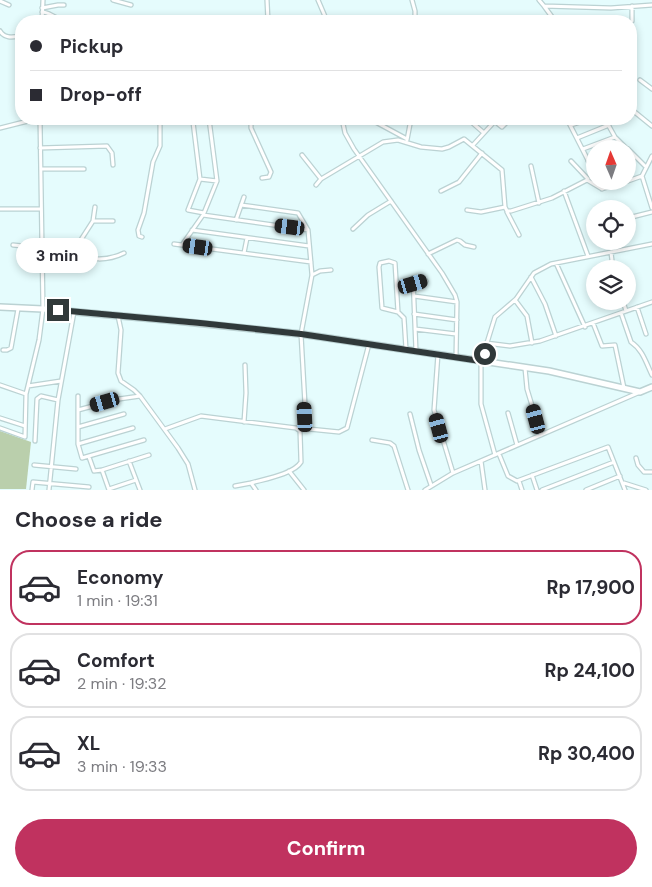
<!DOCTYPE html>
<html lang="en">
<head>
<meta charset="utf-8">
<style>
	body { margin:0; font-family:"DM Sans",sans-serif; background:#f2f2f3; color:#2b2b33; height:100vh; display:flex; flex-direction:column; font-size:19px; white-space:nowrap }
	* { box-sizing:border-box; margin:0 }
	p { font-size:16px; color:#7c7c81 }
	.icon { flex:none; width:28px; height:28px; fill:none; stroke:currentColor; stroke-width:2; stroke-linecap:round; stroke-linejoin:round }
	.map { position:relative; height:490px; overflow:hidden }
	.sheet { display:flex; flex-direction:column; background:#fff; flex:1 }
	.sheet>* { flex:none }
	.guide { position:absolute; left:15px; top:15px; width:622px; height:110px; border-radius:20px; box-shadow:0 2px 8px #0003; display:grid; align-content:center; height:110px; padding:0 15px; background:#fff }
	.needle { width:32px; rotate:358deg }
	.fabs { position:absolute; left:586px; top:140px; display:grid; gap:10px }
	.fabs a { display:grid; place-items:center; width:50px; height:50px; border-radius:50%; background:#fff; box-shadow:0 2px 8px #0003; font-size:25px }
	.end { position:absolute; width:22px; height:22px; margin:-11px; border:6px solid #30393a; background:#fff; box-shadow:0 0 0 2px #fff }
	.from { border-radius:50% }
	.bubble { position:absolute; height:35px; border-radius:18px; background:#fff; box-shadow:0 2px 8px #0003; font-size:16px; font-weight:700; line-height:35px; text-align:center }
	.car { position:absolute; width:15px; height:30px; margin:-15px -8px; border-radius:6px; box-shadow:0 0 4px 1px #0007; background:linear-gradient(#222 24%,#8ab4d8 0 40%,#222 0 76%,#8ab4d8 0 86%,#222 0) }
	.guide b { display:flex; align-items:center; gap:18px; height:48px; font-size:19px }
	.guide b+b { border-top:1px solid #e1e1e2 }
	.guide i { width:12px; height:12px; background:#2b2b33 }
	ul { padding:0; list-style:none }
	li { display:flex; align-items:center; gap:15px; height:75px; margin:0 10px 8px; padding:0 5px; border:2px solid #e1e1e2; border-radius:20px }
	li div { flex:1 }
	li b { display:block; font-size:19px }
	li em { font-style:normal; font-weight:700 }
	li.current { border-color:#c0325f }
	li>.icon { width:45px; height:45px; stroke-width:1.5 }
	h2 { padding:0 15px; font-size:22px; line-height:60px }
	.button { display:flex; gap:10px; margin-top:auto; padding:10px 15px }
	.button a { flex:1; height:58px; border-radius:30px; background:#c0325f; color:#fff; font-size:20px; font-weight:700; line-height:58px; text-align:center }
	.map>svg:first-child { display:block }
	.green { fill:#bacfac }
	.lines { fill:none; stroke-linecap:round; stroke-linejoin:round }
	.street-casing { stroke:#bbd2d3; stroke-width:5.5 }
	.secondary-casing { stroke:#bbd2d3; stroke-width:8 }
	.street { stroke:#fff; stroke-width:3 }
	.secondary { stroke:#fff; stroke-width:5 }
	.route { stroke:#30393a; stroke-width:6 }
</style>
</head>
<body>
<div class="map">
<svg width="652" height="490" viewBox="0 0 652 490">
	<rect width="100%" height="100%" fill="#e5fcfd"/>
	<!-- green -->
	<path class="green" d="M0,431L31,442L26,489H0Z"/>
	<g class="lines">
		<!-- street casing -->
		<g class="street-casing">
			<path id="street" d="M113,0L131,5
				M267,0L268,21
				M318,0L327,21
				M412,0L415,11V20
				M539,0L544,6L611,8L652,5
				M0,1L9,5
				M544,6L555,21
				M632,6V21
				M42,8L58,5H64
				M42,12C50,12 54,19 63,19
				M42,21L43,0
				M399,21L405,19L474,21
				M0,31C5,39 13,37 21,36
				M640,80L652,89
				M19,106L21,105
				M631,109L652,126
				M251,119V128L271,172L269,177L262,178
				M342,119L345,133L354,149L442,273L455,295L457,302L456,357
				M370,119L407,139
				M468,119L484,133
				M492,119L502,127L510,119
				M567,119L595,174
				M605,119L615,137L627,149
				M383,125V119
				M571,125L590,119
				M0,128L36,119
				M577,138L609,125
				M407,140L411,119
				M473,145L495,121
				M40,148L107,146L112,153L113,165
				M583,149L615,137
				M628,149L646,167
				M302,155L321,179
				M652,156L642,176L652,208
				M628,160L635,157
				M571,161L588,179
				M588,161L595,158
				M531,166L539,203
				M41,169H84
				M200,179L217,181
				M599,181L602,189
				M628,181L642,176
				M316,185L321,179L383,142L398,140L421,147L442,149L449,147L464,139L502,170L505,207L507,211H511L552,198L587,180L602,189L625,181
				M441,191L459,182L482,153
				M564,191L588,256
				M241,205L298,213L308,230L312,275L301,334L306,422L305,427L300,431
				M0,209H41
				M467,210L481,212L505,207
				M507,212L519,235
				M203,215L308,230
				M628,218L652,212
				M236,220L244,197
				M93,221H113
				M353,229L368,215L391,201
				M192,230L309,246
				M142,237L139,236L138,230L144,213L153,162L160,146V119
				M174,244L311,262
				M13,245L42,248
				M182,245L203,215L204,213L217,181L209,119L193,122L200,179L188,210L204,213
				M75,249C86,263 110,260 124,253
				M611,252L613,269
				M43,253L68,251L75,249L93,221L95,207
				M244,253L247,238
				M428,254L457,240L460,241L465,245L474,247
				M556,263L585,327
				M312,275L320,271L331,270
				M531,277L545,304L556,336
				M413,278L416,351
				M413,284L426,281
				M414,296L457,302
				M515,300L527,316L532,343
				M623,301L626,311
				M637,307L646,334
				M398,312L382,308L379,267L380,263L389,261L395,263L398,312L404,318L406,349
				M621,313L631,342C643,350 646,363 652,375
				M414,314L457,320
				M118,316L121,330L118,373L121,381L134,390L140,396L178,448L188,464L195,490
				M593,323L602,346L615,345L624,388
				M415,329L456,334
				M486,343L510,346L540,341L652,302
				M3,350H7L11,348L18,309
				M438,354L434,410L453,473
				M481,361V404L495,455
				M486,361V346L495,317L516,299L534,273L551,264L652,244
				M525,368L527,389L541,435
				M0,385L26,394L39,340L43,309L40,119
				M28,386L61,381
				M78,396V444L82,458L144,440
				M78,410L119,399L140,396
				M508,413L517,445
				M410,414L419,450L431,485
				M0,418L25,426
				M244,422L246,393L245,365
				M78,427L124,414
				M305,427L309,429L339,432L347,428L369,344
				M0,428L25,437L26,394
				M165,429L201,416L296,428L300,431
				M372,440L390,443L394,446L408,490
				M35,441L37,399L41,396L58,400
				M78,444L133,428
				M499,454L508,476L517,481L608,447L625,490
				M89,457L94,471L102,470L109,490
				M636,458L638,465L644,472H652
				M129,461L140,490
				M481,461L485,490
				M34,465L76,469
				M102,470L149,455
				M289,471L304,490
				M532,475L537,490
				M519,481L522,490
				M624,483L646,490
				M235,486L251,483
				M109,489L136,480
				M32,490L33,482L89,487
				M49,490L58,400L74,312
				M256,490L251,483C265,479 294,474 301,462L300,431
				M425,490L453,473L640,392
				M542,490L614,462
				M586,490L620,476"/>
		</g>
		<!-- secondary casing -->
		<g class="secondary-casing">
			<path id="secondary" d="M0,307L43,309L166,320L301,334L549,371L640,392L652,387"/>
		</g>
		<!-- street -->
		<use href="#street" class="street"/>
		<!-- secondary -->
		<use href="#secondary" class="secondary"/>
	</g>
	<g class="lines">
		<!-- route -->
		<path class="route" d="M58,310L200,323L301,334L487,362L485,354"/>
	</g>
</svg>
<div class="fabs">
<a><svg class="needle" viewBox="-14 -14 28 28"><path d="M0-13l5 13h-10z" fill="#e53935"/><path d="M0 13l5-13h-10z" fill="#7c7c81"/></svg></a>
<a><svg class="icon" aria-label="locate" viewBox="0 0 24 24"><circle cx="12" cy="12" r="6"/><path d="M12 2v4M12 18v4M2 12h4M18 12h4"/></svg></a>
<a><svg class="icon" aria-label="layers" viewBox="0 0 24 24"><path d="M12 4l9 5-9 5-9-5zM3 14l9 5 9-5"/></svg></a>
</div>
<i class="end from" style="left:485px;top:354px"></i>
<i class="end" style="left:58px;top:310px"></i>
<div class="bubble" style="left:16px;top:238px;width:82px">3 min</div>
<i class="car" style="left:290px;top:227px;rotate:277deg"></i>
<i class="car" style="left:198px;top:247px;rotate:278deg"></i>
<i class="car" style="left:413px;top:284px;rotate:74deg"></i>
<i class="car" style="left:105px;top:402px;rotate:254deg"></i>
<i class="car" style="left:305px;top:417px;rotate:357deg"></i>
<i class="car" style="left:536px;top:419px;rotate:345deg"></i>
<i class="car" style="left:439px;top:428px;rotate:345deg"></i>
<div class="guide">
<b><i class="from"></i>Pickup</b>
<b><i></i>Drop-off</b>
</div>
</div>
<section class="sheet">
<h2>Choose a ride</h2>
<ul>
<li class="current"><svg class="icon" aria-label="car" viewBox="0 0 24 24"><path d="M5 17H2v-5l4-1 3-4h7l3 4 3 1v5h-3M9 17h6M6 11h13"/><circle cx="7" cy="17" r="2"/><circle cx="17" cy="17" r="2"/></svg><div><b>Economy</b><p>1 min · 19:31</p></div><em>Rp 17,900</em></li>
<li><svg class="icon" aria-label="car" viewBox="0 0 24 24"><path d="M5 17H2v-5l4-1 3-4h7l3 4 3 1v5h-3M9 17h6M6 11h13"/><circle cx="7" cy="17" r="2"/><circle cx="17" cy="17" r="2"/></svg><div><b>Comfort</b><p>2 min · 19:32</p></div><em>Rp 24,100</em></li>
<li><svg class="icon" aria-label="car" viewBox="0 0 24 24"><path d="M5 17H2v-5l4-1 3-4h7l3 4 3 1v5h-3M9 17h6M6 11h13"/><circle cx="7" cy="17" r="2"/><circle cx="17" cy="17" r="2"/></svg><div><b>XL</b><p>3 min · 19:33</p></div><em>Rp 30,400</em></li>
</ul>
<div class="button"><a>Confirm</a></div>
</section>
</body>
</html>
